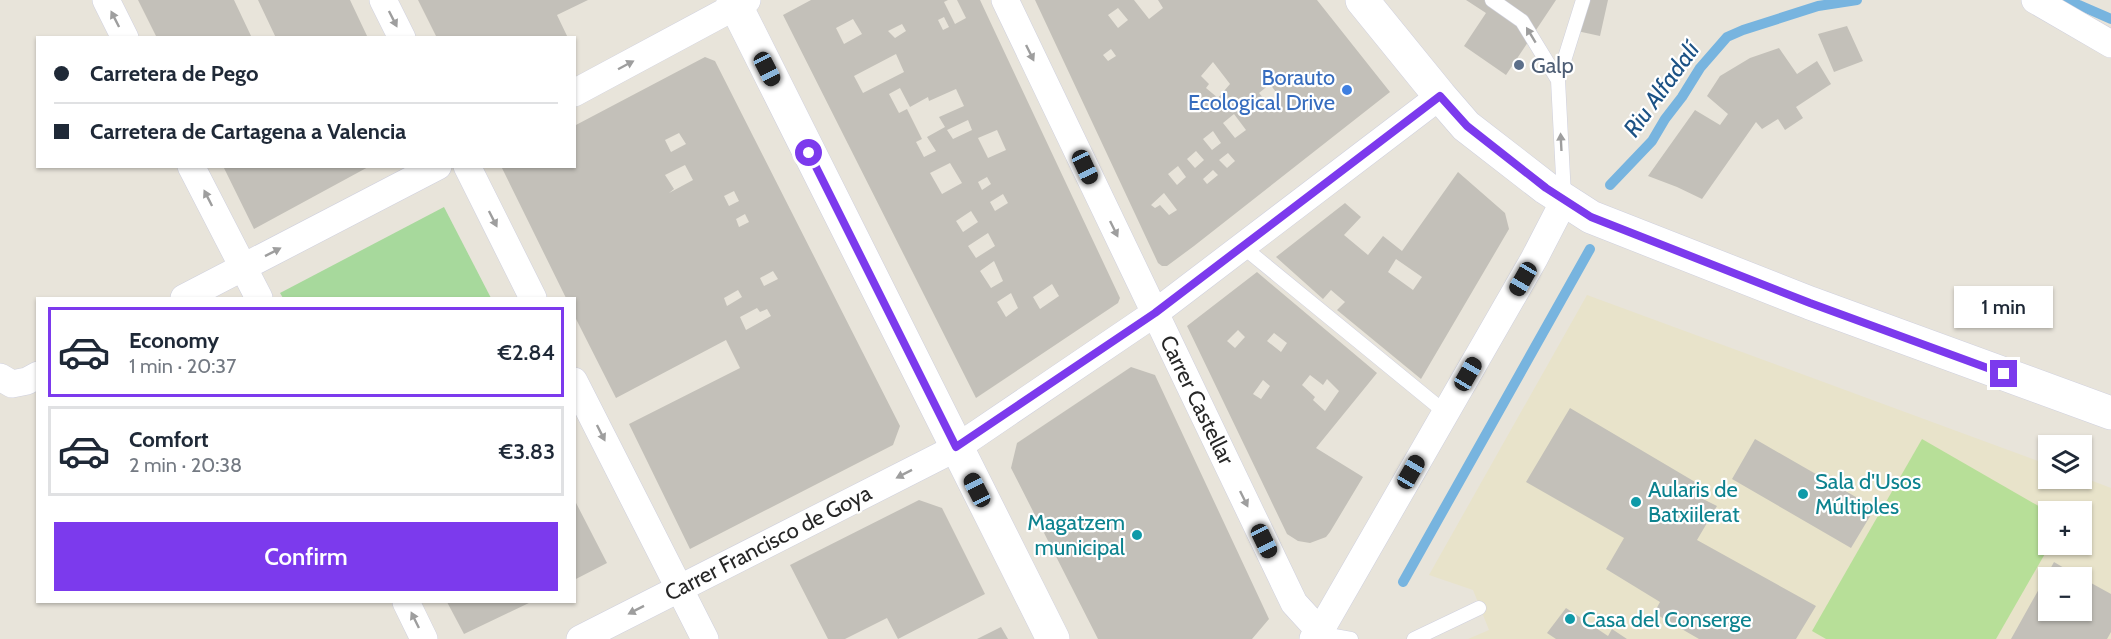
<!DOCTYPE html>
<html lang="en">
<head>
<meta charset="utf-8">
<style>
	body { margin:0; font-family:Cabin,sans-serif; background:#f6f6f7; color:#1f2937; height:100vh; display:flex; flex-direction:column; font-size:22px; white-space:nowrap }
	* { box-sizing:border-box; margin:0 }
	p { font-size:20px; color:#747a83 }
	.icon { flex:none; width:33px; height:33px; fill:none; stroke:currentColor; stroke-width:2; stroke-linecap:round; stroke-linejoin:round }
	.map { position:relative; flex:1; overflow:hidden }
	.side { position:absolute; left:36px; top:297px; width:540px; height:306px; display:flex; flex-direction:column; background:#fff; border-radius:0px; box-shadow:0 2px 4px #0004 }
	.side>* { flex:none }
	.hud { position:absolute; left:36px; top:36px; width:540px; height:132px; border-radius:0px; box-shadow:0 2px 4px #0004; display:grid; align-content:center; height:132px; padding:0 18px; background:#fff }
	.buttons { position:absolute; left:2038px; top:435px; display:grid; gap:12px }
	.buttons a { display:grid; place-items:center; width:54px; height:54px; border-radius:0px; background:#fff; box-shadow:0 2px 4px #0004; font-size:30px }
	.end { position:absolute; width:27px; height:27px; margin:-14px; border:8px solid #7c3aed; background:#fff; box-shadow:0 0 0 3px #fff }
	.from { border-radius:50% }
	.bubble { position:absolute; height:42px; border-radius:0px; background:#fff; box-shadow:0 2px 4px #0004; font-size:20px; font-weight:600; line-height:42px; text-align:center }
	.car { position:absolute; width:18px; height:36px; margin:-18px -9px; border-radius:8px; box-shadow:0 0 4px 2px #0007; background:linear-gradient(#222 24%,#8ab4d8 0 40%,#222 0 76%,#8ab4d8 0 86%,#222 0) }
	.hud b { display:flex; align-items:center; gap:21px; height:57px; font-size:22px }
	.hud b+b { border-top:2px solid #e0e1e3 }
	.hud i { width:15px; height:15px; background:#1f2937 }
	ul { padding:10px 0 0; list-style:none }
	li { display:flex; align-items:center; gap:18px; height:90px; margin:0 12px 9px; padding:0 6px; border:3px solid #e0e1e3; border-radius:0px }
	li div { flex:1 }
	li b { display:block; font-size:22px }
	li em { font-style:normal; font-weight:600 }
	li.active { border-color:#7c3aed }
	li>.icon { width:54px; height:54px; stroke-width:1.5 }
	.action { display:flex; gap:12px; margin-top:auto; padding:12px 18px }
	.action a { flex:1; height:69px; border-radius:0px; background:#7c3aed; color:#fff; font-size:24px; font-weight:600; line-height:69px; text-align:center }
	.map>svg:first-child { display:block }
	.education { fill:#e8e3ca; fill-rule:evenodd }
	.green { fill:#a7d99c }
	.pitch { fill:#b7df98 }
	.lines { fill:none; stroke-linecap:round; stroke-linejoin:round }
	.stream { stroke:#77b4df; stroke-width:10 }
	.building { fill:#c3c0b9; fill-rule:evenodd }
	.lane-casing { stroke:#cfd0de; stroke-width:15 }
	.street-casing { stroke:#cfd0de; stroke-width:28 }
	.secondary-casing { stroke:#cfd0de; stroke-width:34 }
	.lane { stroke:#fff; stroke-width:14 }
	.street { stroke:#fff; stroke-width:27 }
	.secondary { stroke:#fff; stroke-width:33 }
	.oneway { fill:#9e9e9e }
	.route { stroke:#7c3aed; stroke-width:8 }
	.service-dot { fill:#5c6f8a; stroke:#fff; stroke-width:2 }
	.shop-dot { fill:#3f7fe0; stroke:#fff; stroke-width:2 }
	.culture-dot { fill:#0f9aa8; stroke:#fff; stroke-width:2 }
	.labels { text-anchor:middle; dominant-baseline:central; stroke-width:4.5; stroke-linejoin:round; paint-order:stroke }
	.service-label { font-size:22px; fill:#4e5e75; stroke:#fff; text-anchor:start }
	.shop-label { font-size:22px; fill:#366cbe; stroke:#fff; text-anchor:end }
	.street-label { font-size:22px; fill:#272727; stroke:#fff }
	.culture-label { font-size:22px; fill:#0d838f; stroke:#fff; text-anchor:start }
	.water-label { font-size:24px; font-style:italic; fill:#1c5285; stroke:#fff }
</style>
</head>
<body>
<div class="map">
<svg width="2111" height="639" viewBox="0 0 2111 639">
	<rect width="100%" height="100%" fill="#e8e4da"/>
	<!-- education -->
	<path class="education" d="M1587,295L2049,465V478L2082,477L2111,488V639H1468L1489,630L1473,590L1429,575ZM2049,512H2082V544H2049ZM2049,578H2082V610H2049Z"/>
	<!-- green -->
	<path class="green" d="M444,207L491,298H283L280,293Z"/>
	<!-- pitch -->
	<path class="pitch" d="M1922,439L2049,512L2050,545L1996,639H1826L1812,631Z"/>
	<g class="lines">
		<!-- stream -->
		<path class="stream" d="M2058,0L2079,5L2111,19
			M1610,185L1652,141L1665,119L1682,97L1700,68L1727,37L1743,30L1818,6L1857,0
			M1403,582L1590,249"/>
	</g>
	<!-- building -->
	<path class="building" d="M138,0H234L252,38H157Z
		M258,0H350L368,38H276Z
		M418,0H588L557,15L568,38H437Z
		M811,0H948L944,2L955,24L966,18L957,0H980L1120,298L1118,303L976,398L783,15ZM944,17L949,27L943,30L938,20ZM853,19L862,34L844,44L836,28ZM902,24L906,31L895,38L888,31ZM896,54L904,72L863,93L854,76ZM900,88L910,107L928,97L929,101L956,89L964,106L939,117L945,127L927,137L936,151L924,157L916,142L922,139L907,109L899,113L889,94ZM968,120L972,130L953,139L947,130ZM997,130L1006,150L988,158L978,138ZM950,163L962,183L942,194L930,173ZM987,177L991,184L982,190L978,182ZM1003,194L1008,203L995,211L990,202ZM971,211L978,222L963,232L956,221ZM988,233L995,246L976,258L968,246ZM994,261L1003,281L991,288L980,271ZM1052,284L1059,296L1040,309L1033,297ZM1011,293L1018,308L1006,317L997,302Z
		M1035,0H1134L1149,19L1163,8L1158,0H1317L1390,92L1194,246L1167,266H1162L1158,263ZM1118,8L1128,20L1118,28L1108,15ZM1111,49L1116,56L1108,61L1103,55ZM1213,62L1230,84L1218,98L1206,88L1209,84L1201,76ZM1270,84L1281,99L1271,107L1259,93ZM1234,114L1246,130L1235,138L1223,123ZM1213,131L1221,143L1212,150L1203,139ZM1196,151L1204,160L1195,168L1187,159ZM1228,153L1235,161L1227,168L1219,160ZM1178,166L1186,177L1177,185L1168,174ZM1213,170L1218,175L1207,184L1203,179ZM1164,193L1177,210L1169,215L1160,205L1155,208L1151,205Z
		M1466,0H1556L1506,75L1464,46L1486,13Z
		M1584,0H1608L1600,36L1577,31Z
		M1847,26L1863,61L1834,72L1818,34Z
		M1779,48L1797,74L1817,61L1831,84L1796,107L1803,118L1785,130L1778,119L1762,129L1756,122L1702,199L1677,187L1648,176L1695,110L1720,125L1728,114L1707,96L1720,76L1750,58Z
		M705,57L715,61L900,426L893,445L690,549L629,424L740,368L726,340L616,398L574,315V298H566L501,166H574V126ZM679,133L686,144L671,152L665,140ZM685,165L693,180L669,193L674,189L665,175ZM734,191L739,201L729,206L724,196ZM745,214L749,222L739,227L736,219ZM773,271L778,279L764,286L760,278ZM738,290L742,297L727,306L724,298ZM757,308L760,312L767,309L771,316L746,330L740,317Z
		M223,166H370L254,229Z
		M1458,172L1505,213L1509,229L1421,379L1337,310L1345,302L1331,290L1323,299L1276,257L1345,203L1361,217L1344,235L1368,255L1383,236L1402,251ZM1396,259L1422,277L1413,290L1388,272Z
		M1257,272L1377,373L1316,448L1363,477L1330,532L1326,537L1310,543L1298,541L1287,534L1187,326ZM1238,330L1245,337L1235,348L1227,341ZM1274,333L1287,343L1281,352L1267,341ZM1310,375L1323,385L1327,379L1339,391L1325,411L1313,400L1315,397L1302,385ZM1263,380L1270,386L1261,399L1253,394Z
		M1131,367L1155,375L1269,619L1252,639H1098L1011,468L1017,443Z
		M1570,408L1707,489L1703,499L1717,506L1697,540L1816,606L1796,639H1699L1654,613L1660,602L1606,569L1624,538L1526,482Z
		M1755,439L1875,508L1851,548L1732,479Z
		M574,499L607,563L574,580Z
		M919,500L942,508L985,594L898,639L887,618L845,639H828L790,565Z
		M2054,562L2081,578H2049V610H2082V578L2111,594V632L2107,639H2011Z
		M447,602H531L464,634Z
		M1566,608L1608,636L1612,629L1627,639H1556L1547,633Z
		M1001,627L1008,639H977Z"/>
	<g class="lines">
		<!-- lane casing -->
		<g class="lane-casing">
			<path id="lane" d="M1492,0L1522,21L1558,80
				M1564,196L1558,80L1583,0
				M1242,246L1446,413
				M1323,634L1351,639
				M1414,639L1479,608"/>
		</g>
		<!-- street casing -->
		<g class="street-casing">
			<path id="street" d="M106,0L125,38
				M383,0L402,38
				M1005,0L1294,603L1327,639
				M2035,0L2111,44
				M574,93L747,0
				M191,166L259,298
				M467,166L533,298
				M184,298L438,166
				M0,377L12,384L27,381L38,375
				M574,381L705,639
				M406,602L424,639
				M580,639L956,448L1155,313L1440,96
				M1313,639L1319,633L1534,259L1564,201"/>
		</g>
		<!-- secondary casing -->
		<g class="secondary-casing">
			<path id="secondary" d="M733,0L1053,639
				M1362,0L1440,96L1466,126L1546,188L1591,217L1810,303L2111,413"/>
		</g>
		<!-- lane -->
		<use href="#lane" class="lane"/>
		<!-- street -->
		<use href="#street" class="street"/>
		<!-- secondary -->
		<use href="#secondary" class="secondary"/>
	</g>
	<!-- one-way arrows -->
	<defs><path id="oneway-solid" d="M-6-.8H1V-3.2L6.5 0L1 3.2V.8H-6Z" transform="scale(1.5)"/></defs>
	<g class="oneway">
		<use href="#oneway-solid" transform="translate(115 19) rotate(-117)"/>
		<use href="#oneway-solid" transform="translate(393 19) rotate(63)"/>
		<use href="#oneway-solid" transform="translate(1531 35) rotate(-121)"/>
		<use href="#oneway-solid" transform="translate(1030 53) rotate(64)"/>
		<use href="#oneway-solid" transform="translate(626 65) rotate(-28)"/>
		<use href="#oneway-solid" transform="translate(1561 142) rotate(-93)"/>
		<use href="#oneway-solid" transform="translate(208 198) rotate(-117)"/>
		<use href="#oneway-solid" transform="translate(493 219) rotate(63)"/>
		<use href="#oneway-solid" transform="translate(1114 229) rotate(64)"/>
		<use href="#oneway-solid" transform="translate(273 252) rotate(-27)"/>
		<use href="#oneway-solid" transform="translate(601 433) rotate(63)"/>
		<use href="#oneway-solid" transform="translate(904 474) rotate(153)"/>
		<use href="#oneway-solid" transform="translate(1244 499) rotate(64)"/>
		<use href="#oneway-solid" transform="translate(636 610) rotate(153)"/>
		<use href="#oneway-solid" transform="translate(415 620) rotate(-116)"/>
	</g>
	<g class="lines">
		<!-- route -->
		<path class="route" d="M809,153L956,447L1155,313L1440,96L1467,126L1546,188L1591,217L1810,303L2004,374"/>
	</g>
	<!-- markers -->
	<circle class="service-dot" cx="1519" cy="65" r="6"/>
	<circle class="shop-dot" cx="1347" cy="90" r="6"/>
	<g class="culture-dot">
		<circle cx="1803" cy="494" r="6"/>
		<circle cx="1636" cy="502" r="6"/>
		<circle cx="1137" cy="535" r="6"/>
		<circle cx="1570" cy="619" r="6"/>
	</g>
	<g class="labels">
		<!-- service labels -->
		<g class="service-label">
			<text x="1531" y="65">Galp</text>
		</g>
		<!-- shop labels -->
		<g class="shop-label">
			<text x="1335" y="77">Borauto<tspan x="1335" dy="25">Ecological Drive</tspan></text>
		</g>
		<!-- street labels -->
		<g class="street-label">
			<text transform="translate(1197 400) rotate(64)">Carrer Castellar</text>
			<text transform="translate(768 543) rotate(-27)">Carrer Francisco de Goya</text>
		</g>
		<!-- culture labels -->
		<g class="culture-label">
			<text x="1815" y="481">Sala d'Usos<tspan x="1815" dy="25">Múltiples</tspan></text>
			<text x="1648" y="489">Aularis de<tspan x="1648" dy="25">Batxiilerat</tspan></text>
			<text x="1125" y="522" text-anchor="end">Magatzem<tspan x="1125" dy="25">municipal</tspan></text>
			<text x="1582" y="619">Casa del Conserge</text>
		</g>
		<!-- water labels -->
		<g class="water-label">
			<text transform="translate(1661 89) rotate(-54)">Riu Alfadalí</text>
		</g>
	</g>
</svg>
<div class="buttons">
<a><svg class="icon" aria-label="layers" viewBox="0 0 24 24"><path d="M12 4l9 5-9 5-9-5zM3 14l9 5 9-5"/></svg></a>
<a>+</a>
<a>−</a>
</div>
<i class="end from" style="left:809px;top:153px"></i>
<i class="end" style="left:2004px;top:374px"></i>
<div class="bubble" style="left:1954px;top:286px;width:99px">1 min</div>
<i class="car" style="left:767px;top:69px;rotate:153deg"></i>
<i class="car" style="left:1085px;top:167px;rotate:155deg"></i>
<i class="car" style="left:1523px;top:279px;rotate:210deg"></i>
<i class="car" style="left:1468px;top:374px;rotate:30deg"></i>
<i class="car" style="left:1411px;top:472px;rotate:30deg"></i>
<i class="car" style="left:977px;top:490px;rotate:333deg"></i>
<i class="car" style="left:1264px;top:541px;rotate:154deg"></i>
<div class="hud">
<b><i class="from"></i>Carretera de Pego</b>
<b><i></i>Carretera de Cartagena a Valencia</b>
</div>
<section class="side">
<ul>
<li class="active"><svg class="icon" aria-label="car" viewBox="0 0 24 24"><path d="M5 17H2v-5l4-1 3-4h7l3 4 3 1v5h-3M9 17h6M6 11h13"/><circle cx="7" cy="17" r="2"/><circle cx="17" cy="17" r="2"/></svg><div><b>Economy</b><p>1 min · 20:37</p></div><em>€2.84</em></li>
<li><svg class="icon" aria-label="car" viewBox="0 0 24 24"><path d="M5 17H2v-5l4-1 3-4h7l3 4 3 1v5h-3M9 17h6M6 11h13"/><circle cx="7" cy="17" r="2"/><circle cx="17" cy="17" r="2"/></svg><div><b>Comfort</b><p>2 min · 20:38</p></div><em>€3.83</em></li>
</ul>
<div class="action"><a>Confirm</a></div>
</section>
</div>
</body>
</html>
